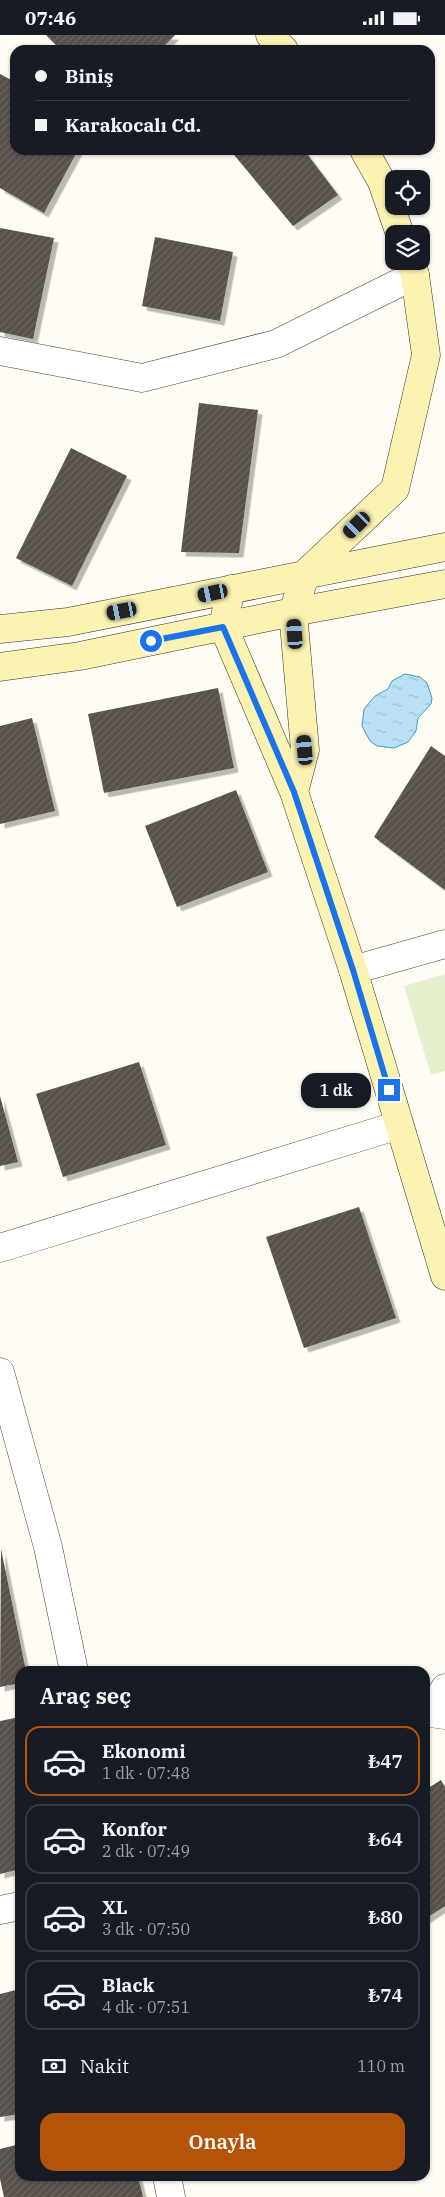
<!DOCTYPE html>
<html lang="tr">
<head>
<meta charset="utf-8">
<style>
	body { margin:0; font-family:"IBM Plex Serif",serif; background:#242831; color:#f1f3f6; height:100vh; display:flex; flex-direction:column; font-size:19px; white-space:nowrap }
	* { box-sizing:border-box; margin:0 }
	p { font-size:16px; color:#9ea1a6 }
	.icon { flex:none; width:28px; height:28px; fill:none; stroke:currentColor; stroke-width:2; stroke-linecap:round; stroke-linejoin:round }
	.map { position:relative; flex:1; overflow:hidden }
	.side { position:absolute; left:15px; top:1631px; width:415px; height:515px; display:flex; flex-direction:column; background:#171b24; border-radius:15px; box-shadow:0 1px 4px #0004 }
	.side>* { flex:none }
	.banner { position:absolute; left:10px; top:10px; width:425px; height:110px; border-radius:15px; box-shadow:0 1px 4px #0004; display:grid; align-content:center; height:110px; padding:0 25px; background:#171b24 }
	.tools { position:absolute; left:385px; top:135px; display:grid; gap:10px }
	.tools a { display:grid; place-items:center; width:45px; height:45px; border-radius:10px; background:#171b24; box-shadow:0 1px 4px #0004; font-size:25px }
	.end { position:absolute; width:22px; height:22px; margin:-11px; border:6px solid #1a73e8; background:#fff; box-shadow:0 0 0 2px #fff }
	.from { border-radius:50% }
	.bubble { position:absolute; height:35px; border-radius:15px; background:#171b24; box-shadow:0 1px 4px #0004; font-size:16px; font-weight:600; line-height:35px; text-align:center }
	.car { position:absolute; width:15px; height:30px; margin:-15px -8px; border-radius:6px; box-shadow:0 0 4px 1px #0007; background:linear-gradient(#222 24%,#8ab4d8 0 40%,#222 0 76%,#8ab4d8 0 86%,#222 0) }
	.banner b { display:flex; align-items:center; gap:18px; height:48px; font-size:19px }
	.banner b+b { border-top:1px solid #363941 }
	.banner i { width:12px; height:12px; background:#f1f3f6 }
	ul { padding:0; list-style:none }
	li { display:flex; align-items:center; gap:15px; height:70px; margin:0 10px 8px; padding:0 15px; border:2px solid #363941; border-radius:15px }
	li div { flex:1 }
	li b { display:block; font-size:19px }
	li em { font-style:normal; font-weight:600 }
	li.on { border-color:#b45309 }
	li>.icon { width:45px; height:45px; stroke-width:1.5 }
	h2 { padding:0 25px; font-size:22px; line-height:60px }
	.pay { display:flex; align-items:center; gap:12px; height:55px; padding:0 25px; font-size:19px }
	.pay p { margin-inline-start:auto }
	.primary-button { display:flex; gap:10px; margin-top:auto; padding:10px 25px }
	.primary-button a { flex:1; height:58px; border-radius:15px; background:#b45309; color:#fff; font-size:20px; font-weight:600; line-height:58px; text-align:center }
	.status { display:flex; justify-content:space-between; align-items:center; height:35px; padding:0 25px; background:#171b24; direction:ltr }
	.status svg { height:14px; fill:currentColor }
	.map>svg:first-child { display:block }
	.pitch { fill:#e5f0cf }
	.water { fill:url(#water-ripples); stroke:#4397c9 }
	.building { fill:url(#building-hatch); filter:url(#shadow) }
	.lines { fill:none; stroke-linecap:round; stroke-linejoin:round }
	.street-casing { stroke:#434343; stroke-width:29 }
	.secondary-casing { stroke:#323232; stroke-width:29 }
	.street { stroke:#fff; stroke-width:28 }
	.secondary { stroke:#fcf2b1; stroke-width:28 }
	.route { stroke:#1a73e8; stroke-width:6 }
</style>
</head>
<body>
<div class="status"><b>07:46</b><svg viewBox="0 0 49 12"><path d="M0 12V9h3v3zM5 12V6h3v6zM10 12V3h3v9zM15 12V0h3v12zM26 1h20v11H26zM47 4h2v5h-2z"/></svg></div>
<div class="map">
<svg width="445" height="2162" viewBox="0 0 445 2162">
	<defs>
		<pattern id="water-ripples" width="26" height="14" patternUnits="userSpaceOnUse" patternTransform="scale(1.25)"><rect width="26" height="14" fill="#b9e0f4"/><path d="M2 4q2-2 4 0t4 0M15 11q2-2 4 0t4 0" fill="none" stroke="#9ebfd0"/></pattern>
		<pattern id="building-hatch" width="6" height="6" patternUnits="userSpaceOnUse" patternTransform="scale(1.25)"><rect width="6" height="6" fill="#58514c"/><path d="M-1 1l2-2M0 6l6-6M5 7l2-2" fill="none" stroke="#6b6561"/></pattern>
		<filter id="shadow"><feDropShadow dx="4.5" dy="4.5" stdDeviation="0" flood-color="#0004"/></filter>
	</defs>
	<rect width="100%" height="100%" fill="#fffcf3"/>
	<!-- pitch -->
	<path class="pitch" d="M445,939V1036L431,1040L404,951Z"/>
	<!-- water -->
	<path class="water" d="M405,639L420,642L427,648L432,663L431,669L418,683L416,696L408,707L394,713L377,711L370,706L362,691L364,674L375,661L388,654L392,646Z"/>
	<!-- building -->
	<path class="building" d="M46,0H175L160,15H61Z
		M0,39L15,47V115H78L44,178L0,153Z
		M230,115H304L338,160L293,191Z
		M0,193L54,203L33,304L0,297Z
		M155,202L233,217L220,286L142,271Z
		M199,368L258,375L239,518L181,517Z
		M71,413L127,441L72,551L16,523Z
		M218,653L234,733L104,758L88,679Z
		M32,683L55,776L0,789V691Z
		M431,711L445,721V855L374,802Z
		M236,755L268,837L177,872L145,791Z
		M139,1027L166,1110L63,1142L36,1059Z
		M0,1061L18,1127L0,1131Z
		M359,1172L396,1283L304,1313L266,1202Z
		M1,1514L26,1636H20V1648L0,1652Z
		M20,1682V1834L0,1839V1686Z
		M441,1745L445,1752V1871L425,1884V1755Z
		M20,1954V2079L0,2082V1959Z
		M20,2109V2141H138L143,2162H4L0,2144V2114Z"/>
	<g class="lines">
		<!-- street casing -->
		<g class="street-casing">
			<path id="street" d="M0,316L142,343L276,309L415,240
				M353,935L445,909
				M0,1213L399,1090
				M0,1337L48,1512L74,1636
				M445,1653L430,1678L445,1680
				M0,1875L20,1871
				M167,2141L171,2162"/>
		</g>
		<!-- secondary casing -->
		<g class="secondary-casing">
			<path id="secondary" d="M270,0L284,15
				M364,115L382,147L400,199
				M231,554L223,591L294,757L305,715L293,577L306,538L395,454L426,320L415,240L410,226
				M0,594L68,587L445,512
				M0,632L80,621L293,577L445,549
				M294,757L353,935L445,1241"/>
		</g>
		<!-- street -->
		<use href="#street" class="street"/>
		<!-- secondary -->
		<use href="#secondary" class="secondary"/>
	</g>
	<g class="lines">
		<!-- route -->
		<path class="route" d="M151,606L223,592L294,757L353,935L389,1055"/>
	</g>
</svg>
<div class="tools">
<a><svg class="icon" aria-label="locate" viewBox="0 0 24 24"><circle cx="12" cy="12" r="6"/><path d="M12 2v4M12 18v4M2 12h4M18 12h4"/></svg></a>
<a><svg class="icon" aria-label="layers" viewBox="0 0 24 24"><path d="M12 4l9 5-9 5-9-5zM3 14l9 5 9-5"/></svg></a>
</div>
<i class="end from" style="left:151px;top:606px"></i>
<i class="end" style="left:389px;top:1055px"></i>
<div class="bubble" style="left:301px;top:1038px;width:70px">1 dk</div>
<i class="car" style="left:357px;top:490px;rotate:226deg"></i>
<i class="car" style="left:213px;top:558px;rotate:258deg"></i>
<i class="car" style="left:122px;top:576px;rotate:259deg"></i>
<i class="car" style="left:295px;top:599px;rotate:356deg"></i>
<i class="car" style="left:305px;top:715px;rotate:355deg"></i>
<div class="banner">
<b><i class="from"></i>Biniş</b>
<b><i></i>Karakocalı Cd.</b>
</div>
<section class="side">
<h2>Araç seç</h2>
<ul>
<li class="on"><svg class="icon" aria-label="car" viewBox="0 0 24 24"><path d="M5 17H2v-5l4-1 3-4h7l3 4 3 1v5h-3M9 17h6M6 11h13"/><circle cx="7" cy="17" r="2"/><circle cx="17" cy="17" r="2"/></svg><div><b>Ekonomi</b><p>1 dk · 07:48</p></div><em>₺47</em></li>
<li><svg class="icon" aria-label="car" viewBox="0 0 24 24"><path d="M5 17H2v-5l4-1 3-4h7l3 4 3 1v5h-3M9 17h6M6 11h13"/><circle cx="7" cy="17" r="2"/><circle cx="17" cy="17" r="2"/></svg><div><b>Konfor</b><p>2 dk · 07:49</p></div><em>₺64</em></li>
<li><svg class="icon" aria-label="car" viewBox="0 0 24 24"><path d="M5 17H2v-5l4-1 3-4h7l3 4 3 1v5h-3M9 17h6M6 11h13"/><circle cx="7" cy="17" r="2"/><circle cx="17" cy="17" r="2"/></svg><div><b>XL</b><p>3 dk · 07:50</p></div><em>₺80</em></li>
<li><svg class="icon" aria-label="car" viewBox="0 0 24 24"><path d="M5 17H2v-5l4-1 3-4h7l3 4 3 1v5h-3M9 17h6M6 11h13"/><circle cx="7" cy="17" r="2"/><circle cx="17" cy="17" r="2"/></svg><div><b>Black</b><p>4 dk · 07:51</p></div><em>₺74</em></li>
</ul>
<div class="pay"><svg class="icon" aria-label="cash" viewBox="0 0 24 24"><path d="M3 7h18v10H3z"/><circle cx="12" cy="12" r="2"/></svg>Nakit<p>110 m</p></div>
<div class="primary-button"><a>Onayla</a></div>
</section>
</div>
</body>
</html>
